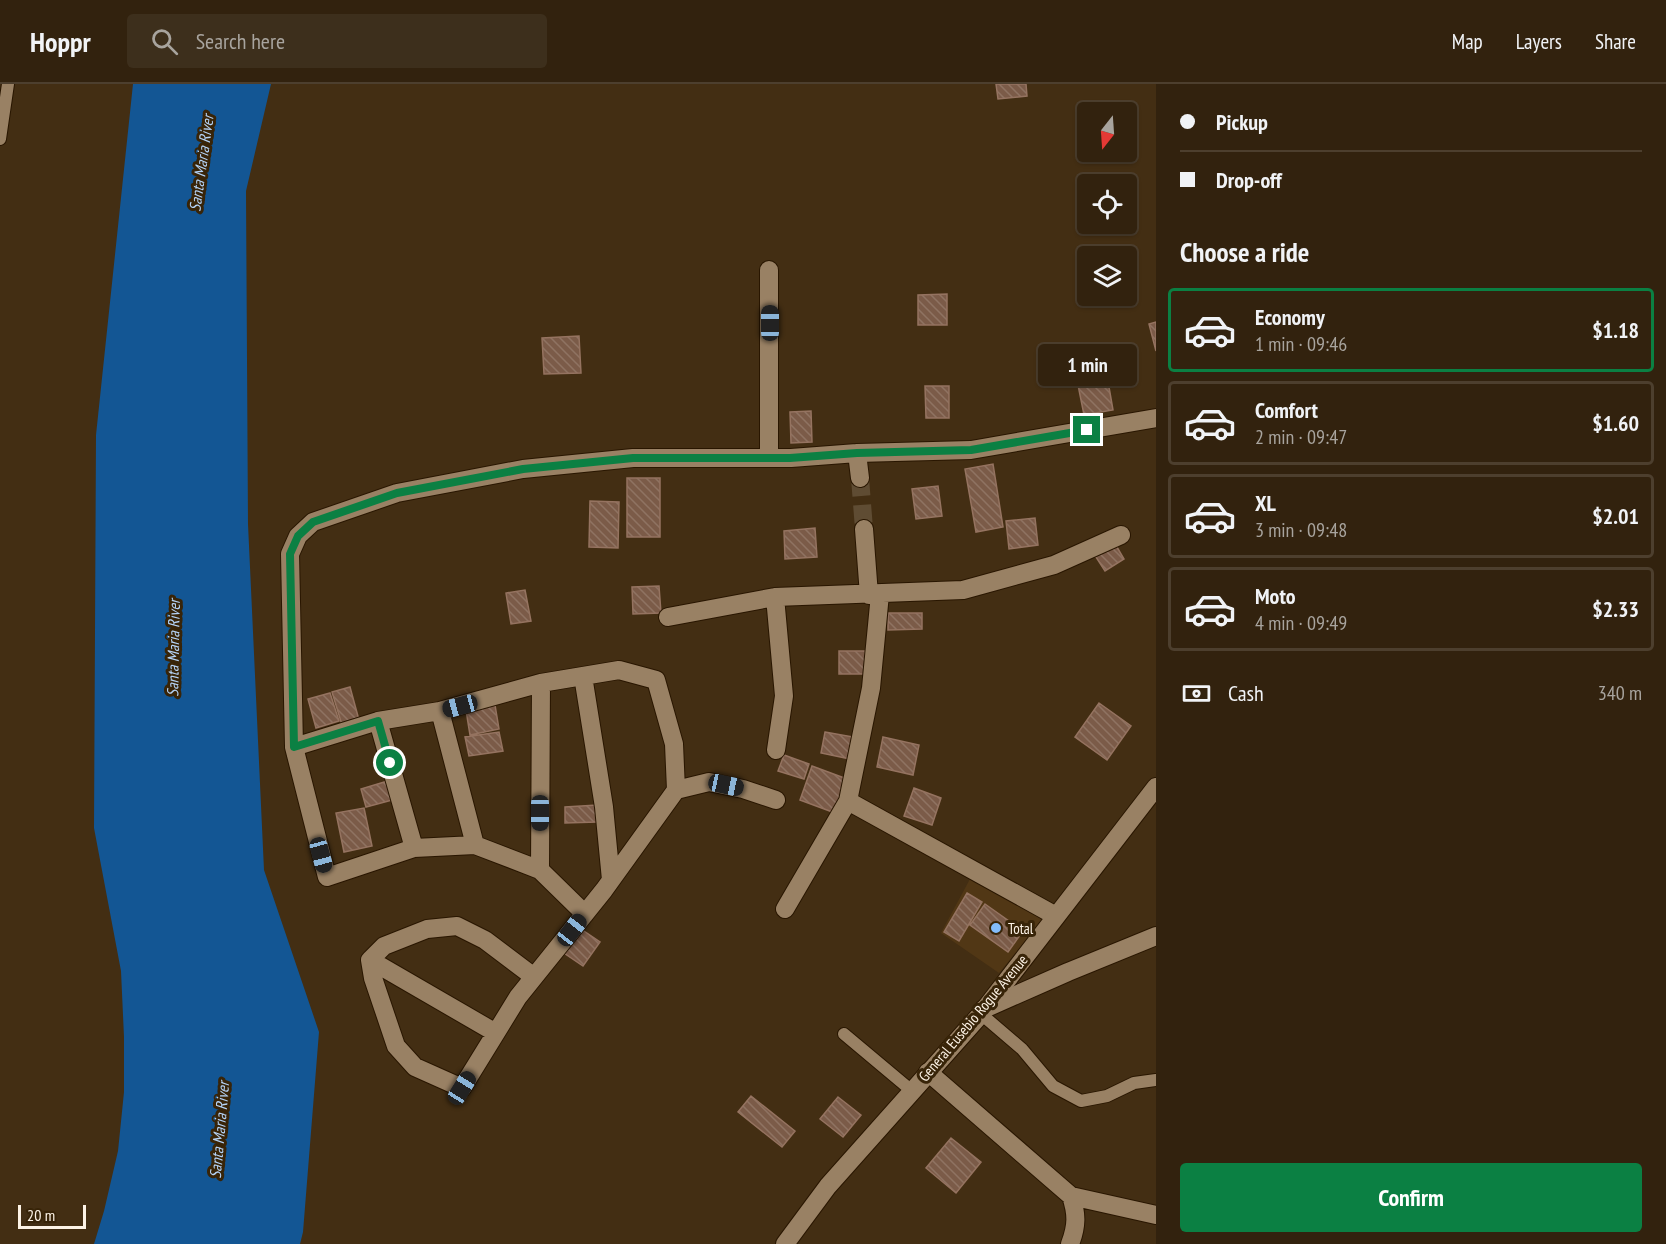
<!DOCTYPE html>
<html lang="en">
<head>
<meta charset="utf-8">
<style>
	body { margin:0; font-family:"PT Sans Narrow",sans-serif; background:#3d2f1c; color:#f1f3f6; height:100vh; display:flex; flex-direction:column; font-size:22px; white-space:nowrap }
	* { box-sizing:border-box; margin:0 }
	p { font-size:20px; color:#a8a49e }
	.icon { flex:none; width:33px; height:33px; fill:none; stroke:currentColor; stroke-width:2; stroke-linecap:round; stroke-linejoin:round }
	.map { position:relative; flex:1; overflow:hidden }
	.drawer { display:flex; flex-direction:column; background:#32220e; width:510px }
	.drawer>* { flex:none }
	.top-card { display:grid; align-content:center; height:132px; padding:0 24px; background:#32220e }
	.needle { width:39px; rotate:197deg }
	.controls { position:absolute; left:1077px; top:18px; display:grid; gap:12px }
	.controls a { display:grid; place-items:center; width:60px; height:60px; border-radius:6px; background:#32220e; box-shadow:0 2px 4px #0004,0 0 0 2px #4d3f2e; font-size:30px }
	.scale { position:absolute; left:18px; bottom:15px; width:68px; box-sizing:border-box; padding-left:6px; border:3px solid #fdf3e6; border-top:0; font-size:16px; line-height:21px; white-space:nowrap; color:#fdf3e6; -webkit-text-stroke:4px #382408; paint-order:stroke }
	.end { position:absolute; width:27px; height:27px; margin:-14px; border:8px solid #0b8043; background:#fff; box-shadow:0 0 0 3px #fff }
	.from { border-radius:50% }
	.bubble { position:absolute; height:42px; border-radius:6px; background:#32220e; box-shadow:0 2px 4px #0004,0 0 0 2px #4d3f2e; font-size:20px; font-weight:700; line-height:42px; text-align:center }
	.car { position:absolute; width:18px; height:36px; margin:-18px -9px; border-radius:8px; box-shadow:0 0 4px 2px #0007; background:linear-gradient(#222 24%,#8ab4d8 0 40%,#222 0 76%,#8ab4d8 0 86%,#222 0) }
	.top-card b { display:flex; align-items:center; gap:21px; height:57px; font-size:22px }
	.top-card b+b { border-top:2px solid #4d3f2e }
	.top-card i { width:15px; height:15px; background:#f1f3f6 }
	ul { padding:0; list-style:none }
	li { display:flex; align-items:center; gap:18px; height:84px; margin:0 12px 9px; padding:0 12px; border:3px solid #4d3f2e; border-radius:6px }
	li div { flex:1 }
	li b { display:block; font-size:22px }
	li em { font-style:normal; font-weight:700 }
	li.current { border-color:#0b8043 }
	li>.icon { width:54px; height:54px; stroke-width:1.5 }
	h2 { padding:0 24px; font-size:27px; line-height:72px }
	.pay { display:flex; align-items:center; gap:15px; height:66px; padding:0 24px; font-size:22px }
	.pay p { margin-inline-start:auto }
	.button { display:flex; gap:12px; margin-top:auto; padding:12px 24px }
	.button a { flex:1; height:69px; border-radius:6px; background:#0b8043; color:#fff; font-size:24px; font-weight:700; line-height:69px; text-align:center }
	header { display:flex; align-items:center; gap:36px; box-sizing:border-box; height:84px; padding:0 30px; background:#32220e; border-bottom:2px solid #4d3f2e }
	header strong { font-size:28px }
	nav { display:flex; gap:33px; margin-inline-start:auto; font-size:21px }
	.search { width:420px; height:54px; background:#3d2f1c; display:flex; align-items:center; gap:15px; box-sizing:border-box; padding:0 21px; border-radius:6px; color:#a8a49e; font-size:22px }
	main { display:flex; flex:1; min-height:0 }
	.map>svg:first-child { display:block }
	.built { fill:#513715 }
	.water { fill:#135694 }
	.building { fill:url(#building-back-hatch); stroke:#957360; stroke-width:1.5 }
	.lines { fill:none; stroke-linecap:round; stroke-linejoin:round }
	.street-tunnel { stroke:#5f4c33; stroke-width:18; stroke-dasharray:18 9; stroke-linecap:butt }
	.lane-casing { stroke:#291600; stroke-width:14 }
	.street-casing { stroke:#291600; stroke-width:20 }
	.secondary-casing { stroke:#291600; stroke-width:20 }
	.lane { stroke:#998164; stroke-width:12 }
	.street { stroke:#998164; stroke-width:18 }
	.secondary { stroke:#998164; stroke-width:18 }
	.route { stroke:#0b8043; stroke-width:8 }
	.poi-dot { fill:#83bcfb; stroke:#382408; stroke-width:2 }
	.labels { text-anchor:middle; dominant-baseline:central; stroke-width:6; stroke-linejoin:round; paint-order:stroke }
	.poi-label { font-size:15px; fill:#fdf3e6; stroke:#382408; text-anchor:start }
	.street-label { font-size:15px; fill:#fdf3e6; stroke:#382408 }
	.water-label { font-size:16px; font-style:italic; fill:#b5d4f8; stroke:#382408 }
</style>
</head>
<body>
<header>
<strong>Hoppr</strong>
<div class="search"><svg class="icon" aria-label="search" viewBox="0 0 24 24"><circle cx="10" cy="10" r="6"/><path d="M15 15l6 6"/></svg>Search here</div>
<nav><a>Map</a><a>Layers</a><a>Share</a></nav>
</header>
<main>
<div class="map">
<svg width="1156" height="1160" viewBox="0 0 1156 1160">
	<defs>
		<pattern id="building-back-hatch" width="6" height="6" patternUnits="userSpaceOnUse" patternTransform="scale(1.5)"><rect width="6" height="6" fill="#7b5b48"/><path d="M-1 5l2 2M0 0l6 6M5-1l2 2" fill="none" stroke="#8f7362"/></pattern>
	</defs>
	<rect width="100%" height="100%" fill="#432e13"/>
	<!-- built -->
	<path class="built" d="M970,795L1043,835L999,889L941,849Z"/>
	<!-- water -->
	<path class="water" d="M133,0H271L246,107L248,440L264,786L319,948L303,1148L300,1160H94L104,1127L118,1067L124,1008V953L121,887L94,744L96,351Z"/>
	<!-- building -->
	<path class="building" d="M996,0H1026L1027,12L998,15Z
		M947,210V241H918V211Z
		M1156,238V267L1149,240Z
		M579,252L581,289L544,290L542,254Z
		M1106,286L1113,326L1084,331L1076,291Z
		M925,302H949V334H926Z
		M811,327L812,358L791,359L790,328Z
		M993,380L1003,443L976,448L965,385Z
		M627,394H660V453H627Z
		M938,402L942,432L916,435L912,405Z
		M590,417L619,418L618,464L589,463Z
		M1035,434L1038,461L1009,465L1006,437Z
		M815,444L817,473L785,475L784,447Z
		M1114,458L1124,475L1105,487L1094,470Z
		M659,502L661,529L633,530L632,503Z
		M525,506L531,537L511,540L506,509Z
		M888,529H922V545L888,546Z
		M839,567H865V590H839Z
		M350,603L359,636L342,641L332,608Z
		M330,609L339,637L316,644L308,615Z
		M1099,619L1131,642L1107,676L1075,653Z
		M495,621L499,645L470,651L466,626Z
		M499,648L503,667L469,672L465,653Z
		M825,648L859,654L855,676L821,669Z
		M883,653L919,661L913,691L877,683Z
		M784,671L809,680L804,695L778,687Z
		M812,682L847,695L835,729L800,716Z
		M391,696L396,715L366,723L361,705Z
		M914,704L941,714L932,741L904,732Z
		M597,721V738L565,739V723Z
		M364,724L372,762L344,768L336,729Z
		M967,809L982,818L959,857L944,848Z
		M985,820L1023,847L1008,868L970,841Z
		M581,845L600,858L583,882L564,869Z
		M751,1012L795,1047L782,1063L738,1028Z
		M838,1013L861,1031L843,1053L820,1035Z
		M951,1054L981,1078L956,1109L926,1084Z"/>
	<g class="lines">
		<!-- street-tunnel -->
		<path class="street-tunnel" d="M860,394L864,445"/>
		<!-- lane casing -->
		<g class="lane-casing">
			<path id="lane" d="M0,55L8,0
				M981,930L1022,965L1053,1002L1081,1017L1107,1012L1134,999L1156,996
				M844,950L912,1007"/>
		</g>
		<!-- street casing -->
		<g class="street-casing">
			<path id="street" d="M857,369L860,394
				M769,374V186
				M864,445L869,511
				M880,510L871,604L848,717L1056,832
				M775,513L784,612L776,666
				M668,533L775,513L963,506L1054,481L1121,451
				M583,592L604,723L611,796
				M440,627L475,761
				M378,637L414,764
				M294,663L290,470L298,452L313,438L397,409L523,385L633,374H791L857,369L971,366L1156,334
				M676,706L709,698L743,705L776,716
				M540,786L585,830
				M785,825L848,717
				M370,876L496,949
				M534,893L485,856L457,842L427,845L384,862L370,876L373,894L396,962L415,983L462,1004L518,913L604,806L676,706L674,660L656,596L619,586L541,599L440,627L378,637L294,663L327,793L414,764L475,761L540,786L541,599
				M984,925L1068,888L1156,852
				M928,988L1071,1112C1077,1130 1077,1142 1070,1160
				M1071,1112L1156,1131"/>
		</g>
		<!-- secondary casing -->
		<g class="secondary-casing">
			<path id="secondary" d="M785,1160L828,1102L981,930L1156,703"/>
		</g>
		<!-- lane -->
		<use href="#lane" class="lane"/>
		<!-- street -->
		<use href="#street" class="street"/>
		<!-- secondary -->
		<use href="#secondary" class="secondary"/>
	</g>
	<g class="lines">
		<!-- route -->
		<path class="route" d="M390,679L378,637L294,663L290,470L298,452L313,438L397,409L523,385L633,374H790L857,369L971,366L1087,346"/>
	</g>
	<!-- markers -->
	<circle class="poi-dot" cx="996" cy="844" r="6"/>
	<g class="labels">
		<!-- poi labels -->
		<g class="poi-label">
			<text x="1008" y="844">Total</text>
		</g>
		<!-- street labels -->
		<g class="street-label">
			<text transform="translate(973 934) rotate(-50)">General Eusebio Rogue Avenue</text>
		</g>
		<!-- water labels -->
		<g class="water-label">
			<text transform="translate(201 79) rotate(-82)">Santa Maria River</text>
			<text transform="translate(173 564) rotate(-89)">Santa Maria River</text>
			<text transform="translate(219 1046) rotate(-85)">Santa Maria River</text>
		</g>
	</g>
</svg>
<div class="controls">
<a><svg class="needle" viewBox="-14 -14 28 28"><path d="M0-13l5 13h-10z" fill="#e53935"/><path d="M0 13l5-13h-10z" fill="#a8a49e"/></svg></a>
<a><svg class="icon" aria-label="locate" viewBox="0 0 24 24"><circle cx="12" cy="12" r="6"/><path d="M12 2v4M12 18v4M2 12h4M18 12h4"/></svg></a>
<a><svg class="icon" aria-label="layers" viewBox="0 0 24 24"><path d="M12 4l9 5-9 5-9-5zM3 14l9 5 9-5"/></svg></a>
</div>
<div class="scale">20 m</div>
<i class="end from" style="left:390px;top:679px"></i>
<i class="end" style="left:1087px;top:346px"></i>
<div class="bubble" style="left:1038px;top:260px;width:99px">1 min</div>
<i class="car" style="left:770px;top:239px;rotate:0deg"></i>
<i class="car" style="left:460px;top:622px;rotate:255deg"></i>
<i class="car" style="left:726px;top:701px;rotate:102deg"></i>
<i class="car" style="left:540px;top:729px;rotate:180deg"></i>
<i class="car" style="left:321px;top:771px;rotate:165deg"></i>
<i class="car" style="left:572px;top:846px;rotate:38deg"></i>
<i class="car" style="left:462px;top:1004px;rotate:32deg"></i>
</div>
<section class="drawer">
<div class="top-card">
<b><i class="from"></i>Pickup</b>
<b><i></i>Drop-off</b>
</div>
<h2>Choose a ride</h2>
<ul>
<li class="current"><svg class="icon" aria-label="car" viewBox="0 0 24 24"><path d="M5 17H2v-5l4-1 3-4h7l3 4 3 1v5h-3M9 17h6M6 11h13"/><circle cx="7" cy="17" r="2"/><circle cx="17" cy="17" r="2"/></svg><div><b>Economy</b><p>1 min · 09:46</p></div><em>$1.18</em></li>
<li><svg class="icon" aria-label="car" viewBox="0 0 24 24"><path d="M5 17H2v-5l4-1 3-4h7l3 4 3 1v5h-3M9 17h6M6 11h13"/><circle cx="7" cy="17" r="2"/><circle cx="17" cy="17" r="2"/></svg><div><b>Comfort</b><p>2 min · 09:47</p></div><em>$1.60</em></li>
<li><svg class="icon" aria-label="car" viewBox="0 0 24 24"><path d="M5 17H2v-5l4-1 3-4h7l3 4 3 1v5h-3M9 17h6M6 11h13"/><circle cx="7" cy="17" r="2"/><circle cx="17" cy="17" r="2"/></svg><div><b>XL</b><p>3 min · 09:48</p></div><em>$2.01</em></li>
<li><svg class="icon" aria-label="car" viewBox="0 0 24 24"><path d="M5 17H2v-5l4-1 3-4h7l3 4 3 1v5h-3M9 17h6M6 11h13"/><circle cx="7" cy="17" r="2"/><circle cx="17" cy="17" r="2"/></svg><div><b>Moto</b><p>4 min · 09:49</p></div><em>$2.33</em></li>
</ul>
<div class="pay"><svg class="icon" aria-label="cash" viewBox="0 0 24 24"><path d="M3 7h18v10H3z"/><circle cx="12" cy="12" r="2"/></svg>Cash<p>340 m</p></div>
<div class="button"><a>Confirm</a></div>
</section>
</main>
</body>
</html>
